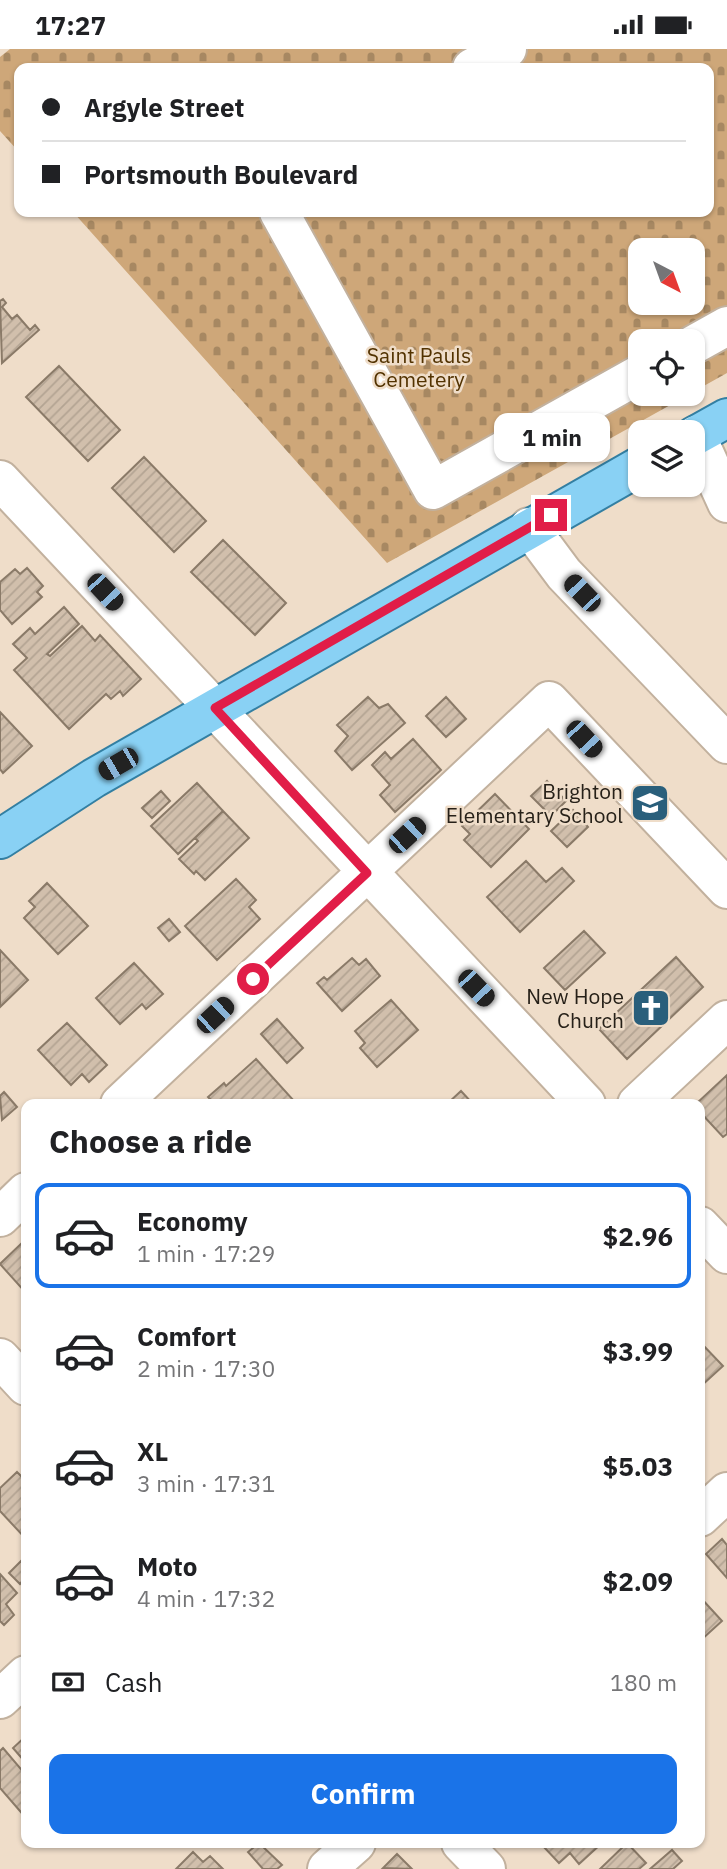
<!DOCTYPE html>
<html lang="en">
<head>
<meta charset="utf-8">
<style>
	body { margin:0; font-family:"IBM Plex Sans",sans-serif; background:#f6f6f6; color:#202124; height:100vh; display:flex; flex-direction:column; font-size:26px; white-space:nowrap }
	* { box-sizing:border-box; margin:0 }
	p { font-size:23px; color:#757577 }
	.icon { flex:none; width:38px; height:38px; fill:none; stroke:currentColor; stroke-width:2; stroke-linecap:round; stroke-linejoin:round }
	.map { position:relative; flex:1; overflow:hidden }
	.sheet { position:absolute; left:21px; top:1050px; width:684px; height:749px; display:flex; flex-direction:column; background:#fff; border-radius:14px; box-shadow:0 2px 5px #0004 }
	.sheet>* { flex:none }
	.banner { position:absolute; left:14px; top:14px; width:700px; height:154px; border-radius:14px; box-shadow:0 2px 5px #0004; display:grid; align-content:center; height:154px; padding:0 28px; background:#fff }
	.needle { width:46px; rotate:139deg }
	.controls { position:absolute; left:628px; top:189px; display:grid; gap:14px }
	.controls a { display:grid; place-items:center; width:77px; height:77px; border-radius:14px; background:#fff; box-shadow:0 2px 5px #0004; font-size:35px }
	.end { position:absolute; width:32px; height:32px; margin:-16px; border:9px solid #e11d48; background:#fff; box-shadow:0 0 0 4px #fff }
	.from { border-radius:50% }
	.bubble { position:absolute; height:49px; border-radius:14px; background:#fff; box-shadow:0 2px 5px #0004; font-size:23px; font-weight:700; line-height:49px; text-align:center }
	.car { position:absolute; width:21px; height:42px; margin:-21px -10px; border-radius:9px; box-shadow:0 0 5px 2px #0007; background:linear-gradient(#222 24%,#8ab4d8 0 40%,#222 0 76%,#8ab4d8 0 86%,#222 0) }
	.banner b { display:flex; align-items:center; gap:24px; height:66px; font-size:26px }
	.banner b+b { border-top:2px solid #e0e0e0 }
	.banner i { width:18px; height:18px; background:#202124 }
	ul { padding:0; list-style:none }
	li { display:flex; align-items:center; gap:21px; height:105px; margin:0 14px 10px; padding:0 14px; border:4px solid transparent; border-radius:14px }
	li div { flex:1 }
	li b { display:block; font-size:26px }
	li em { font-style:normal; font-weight:700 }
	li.selected { border-color:#1a73e8 }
	li>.icon { width:63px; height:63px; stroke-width:1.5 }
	h2 { padding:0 28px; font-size:32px; line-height:84px }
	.pay { display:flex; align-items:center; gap:18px; height:77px; padding:0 28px; font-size:26px }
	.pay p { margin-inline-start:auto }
	.cta { display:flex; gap:14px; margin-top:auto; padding:14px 28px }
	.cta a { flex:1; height:80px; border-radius:14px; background:#1a73e8; color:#fff; font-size:28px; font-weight:700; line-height:80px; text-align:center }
	.status { display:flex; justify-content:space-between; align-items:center; height:49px; padding:0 35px; background:#fff; direction:ltr }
	.status svg { height:19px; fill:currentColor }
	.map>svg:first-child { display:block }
	.cemetery { fill:url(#cemetery-stones); fill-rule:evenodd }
	.building { fill:url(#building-hatch); stroke:#8a7a68; stroke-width:2 }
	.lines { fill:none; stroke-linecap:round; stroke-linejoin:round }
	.minor-casing { stroke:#c2b19e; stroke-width:42 }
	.major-casing { stroke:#337fa2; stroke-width:42 }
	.minor { stroke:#fff; stroke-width:38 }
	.major { stroke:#89d1f4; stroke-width:38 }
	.route { stroke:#e11d48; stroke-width:9 }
	.labels { text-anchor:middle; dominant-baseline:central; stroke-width:5; stroke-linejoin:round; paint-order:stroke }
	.park-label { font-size:21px; fill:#523200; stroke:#efddc9 }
	.poi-label { font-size:21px; fill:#262018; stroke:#efddc9; text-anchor:end }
</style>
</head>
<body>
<div class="status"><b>17:27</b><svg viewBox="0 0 49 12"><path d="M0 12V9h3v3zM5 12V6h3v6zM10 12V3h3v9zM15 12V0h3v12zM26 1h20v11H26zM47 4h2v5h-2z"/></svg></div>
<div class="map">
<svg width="727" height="1820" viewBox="0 0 727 1820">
	<defs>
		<pattern id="cemetery-stones" width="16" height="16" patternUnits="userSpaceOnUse" patternTransform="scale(1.75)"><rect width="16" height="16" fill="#cea779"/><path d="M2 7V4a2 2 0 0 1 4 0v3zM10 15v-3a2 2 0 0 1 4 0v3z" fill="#a78862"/></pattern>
		<pattern id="building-hatch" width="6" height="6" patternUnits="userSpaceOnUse" patternTransform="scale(1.75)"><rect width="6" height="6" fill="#d1bfac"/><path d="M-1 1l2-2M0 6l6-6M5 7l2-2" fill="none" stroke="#b3a493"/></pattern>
	</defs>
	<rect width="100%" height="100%" fill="#efddc9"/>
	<!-- cemetery -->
	<path class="cemetery" d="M10,0H727V324L693,343V292H640V345H690L387,514L73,163H709V19H19V103L0,82V8ZM640,201H693V254H640Z"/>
	<!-- building -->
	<path class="building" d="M3,250L6,254L2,258L12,270L17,266L30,281L35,276L39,281L2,314L0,252Z
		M59,317L120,381L88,412L26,348Z
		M144,408L206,472L174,503L112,439Z
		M223,491L286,554L255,586L191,523Z
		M27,519L43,537L37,543L42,548L12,575L0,561V533L15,520L20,525Z
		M64,558L79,575L47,605L50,607L82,577L95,592L100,586L141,630L123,647L120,642L111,650L106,645L69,680L14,621L27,609L13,595L30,579L35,585Z
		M368,648L379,659L388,655L405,674L352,721L335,702L348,687L337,676Z
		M446,648L466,670L446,688L426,667Z
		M0,663L32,697L3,724L0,720Z
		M413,690L441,721L395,763L380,746L390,736L372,716L385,703L391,710Z
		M547,732L566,752L551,767L531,747Z
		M197,734L223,762L178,805L151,777Z
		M161,742L170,752L152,769L142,759Z
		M495,745L529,780L491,818L464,791L470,785L462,777Z
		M573,761L588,778L567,798L551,782Z
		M223,762L249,789L205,831L196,822L194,825L179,810L198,792L195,789Z
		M526,812L546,833L562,819L574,832L520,883L487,848Z
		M236,830L256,851L249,858L260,870L217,911L185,877Z
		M47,834L88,877L58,905L24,869L35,858L29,852Z
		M169,870L180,883L169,892L158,879Z
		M584,882L605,904L565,941L544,919Z
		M0,901L28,931L0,958Z
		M676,908L703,938L627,1010L599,980Z
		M352,909L359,916L366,910L380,927L342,962L317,934L324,928L327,931Z
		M134,914L163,945L146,960L142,955L120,975L96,949Z
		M391,951L418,981L377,1018L360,999L365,994L355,982Z
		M277,970L303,999L287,1014L261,985Z
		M67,974L107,1016L89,1033L82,1025L71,1036L38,1001Z
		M256,1010L295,1053L292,1055H215L208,1048L224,1034L226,1037Z
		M727,1026V1085L723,1088L700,1063V1055H696Z
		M461,1042L473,1055H447Z
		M4,1043L17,1058L2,1071L0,1047Z
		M26,1190V1244L0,1215Z
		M700,1293L723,1317L700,1338Z
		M17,1423L26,1432V1490L0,1462V1439Z
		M722,1490L727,1496V1529L706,1505Z
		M21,1512L26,1518V1529L20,1535L9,1524Z
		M0,1525L17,1544L6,1555L14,1566L4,1576L0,1572Z
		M700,1548L722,1572L700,1592Z
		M26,1687V1714L13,1699Z
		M3,1699L26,1726V1769L0,1739V1702Z
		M259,1794L282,1816L277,1820H263L248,1803Z
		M544,1794H602L579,1815L570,1804L559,1814L542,1796Z
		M627,1794L646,1814L639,1820H600Z
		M672,1801L682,1812L673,1820H650Z
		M193,1803L203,1813L210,1807L223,1820H176Z
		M397,1805L412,1820L383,1819Z"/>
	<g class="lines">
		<!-- minor casing -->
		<g class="minor-casing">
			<path id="minor" d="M472,19L507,0
				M279,163L433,441L640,325
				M693,296L727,277
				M696,386L727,454
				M0,431L586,1055
				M529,478L564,525L727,695
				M120,1055L549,652L727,840
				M637,1055L727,971
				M0,1168L26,1143
				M700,1177L727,1205
				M0,1309L26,1337
				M700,1468L727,1443
				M0,1650L26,1626
				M461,1794L486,1820
				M327,1820L356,1794"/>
		</g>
		<!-- major casing -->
		<g class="major-casing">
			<path id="major" d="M693,388L727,369
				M0,790L94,729L640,417"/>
		</g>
		<!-- minor -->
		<use href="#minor" class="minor"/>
		<!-- major -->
		<use href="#major" class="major"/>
	</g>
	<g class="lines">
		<!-- route -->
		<path class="route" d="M253,930L367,824L215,659L551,466"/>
	</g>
	<!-- icons -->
	<defs>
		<g id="school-square" transform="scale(2.0125)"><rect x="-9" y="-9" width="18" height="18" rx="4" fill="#2a5f7b" stroke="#efddc9"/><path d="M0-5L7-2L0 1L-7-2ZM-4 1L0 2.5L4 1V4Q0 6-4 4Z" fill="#fff"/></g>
		<g id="church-square" transform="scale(2.0125)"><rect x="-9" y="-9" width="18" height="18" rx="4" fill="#2a5f7b" stroke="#efddc9"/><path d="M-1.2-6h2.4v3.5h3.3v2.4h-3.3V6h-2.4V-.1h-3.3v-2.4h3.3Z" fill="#fff"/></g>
	</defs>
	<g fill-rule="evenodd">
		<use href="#school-square" x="650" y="754"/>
		<use href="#church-square" x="651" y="959"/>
	</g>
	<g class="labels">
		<!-- park labels -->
		<g class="park-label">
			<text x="419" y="306">Saint Pauls<tspan x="419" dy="24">Cemetery</tspan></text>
		</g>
		<!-- poi labels -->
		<g class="poi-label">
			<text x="623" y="742">Brighton<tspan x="623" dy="24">Elementary School</tspan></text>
			<text x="624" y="947">New Hope<tspan x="624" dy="24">Church</tspan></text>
		</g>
	</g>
</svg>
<div class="controls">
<a><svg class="needle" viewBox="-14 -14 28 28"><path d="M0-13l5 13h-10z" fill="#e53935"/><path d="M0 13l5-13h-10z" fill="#757577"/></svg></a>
<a><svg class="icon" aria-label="locate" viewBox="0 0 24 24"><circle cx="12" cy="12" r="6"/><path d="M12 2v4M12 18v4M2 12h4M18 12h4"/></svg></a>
<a><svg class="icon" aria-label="layers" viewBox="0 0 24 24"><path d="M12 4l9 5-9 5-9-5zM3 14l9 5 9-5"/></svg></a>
</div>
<i class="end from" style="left:253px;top:930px"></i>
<i class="end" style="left:551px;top:466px"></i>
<div class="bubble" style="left:494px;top:364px;width:116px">1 min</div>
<i class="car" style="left:105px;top:543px;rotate:137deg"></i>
<i class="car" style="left:582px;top:544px;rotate:316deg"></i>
<i class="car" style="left:584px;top:690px;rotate:137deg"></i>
<i class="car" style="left:118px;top:715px;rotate:240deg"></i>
<i class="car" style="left:407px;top:786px;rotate:47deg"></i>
<i class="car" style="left:476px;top:939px;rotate:136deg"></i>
<i class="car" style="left:215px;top:966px;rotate:47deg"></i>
<div class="banner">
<b><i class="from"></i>Argyle Street</b>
<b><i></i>Portsmouth Boulevard</b>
</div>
<section class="sheet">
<h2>Choose a ride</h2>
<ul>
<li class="selected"><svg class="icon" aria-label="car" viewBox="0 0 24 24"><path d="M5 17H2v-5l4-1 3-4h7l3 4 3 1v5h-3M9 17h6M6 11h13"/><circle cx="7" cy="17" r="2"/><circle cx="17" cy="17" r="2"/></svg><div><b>Economy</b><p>1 min · 17:29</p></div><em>$2.96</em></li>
<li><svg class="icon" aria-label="car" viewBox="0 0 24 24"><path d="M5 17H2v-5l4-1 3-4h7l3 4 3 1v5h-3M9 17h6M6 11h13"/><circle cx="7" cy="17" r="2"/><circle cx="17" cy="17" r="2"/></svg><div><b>Comfort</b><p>2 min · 17:30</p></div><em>$3.99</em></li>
<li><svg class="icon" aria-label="car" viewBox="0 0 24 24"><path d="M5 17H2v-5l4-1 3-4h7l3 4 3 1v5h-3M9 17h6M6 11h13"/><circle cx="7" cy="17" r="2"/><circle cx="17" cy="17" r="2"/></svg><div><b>XL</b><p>3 min · 17:31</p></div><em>$5.03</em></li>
<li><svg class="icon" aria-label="car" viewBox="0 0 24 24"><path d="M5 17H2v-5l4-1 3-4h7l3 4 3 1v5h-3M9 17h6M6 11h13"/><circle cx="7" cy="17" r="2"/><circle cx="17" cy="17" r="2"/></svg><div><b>Moto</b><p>4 min · 17:32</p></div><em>$2.09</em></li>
</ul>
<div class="pay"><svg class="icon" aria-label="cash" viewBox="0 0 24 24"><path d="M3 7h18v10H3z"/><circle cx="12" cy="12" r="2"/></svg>Cash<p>180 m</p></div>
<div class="cta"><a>Confirm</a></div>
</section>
</div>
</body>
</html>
